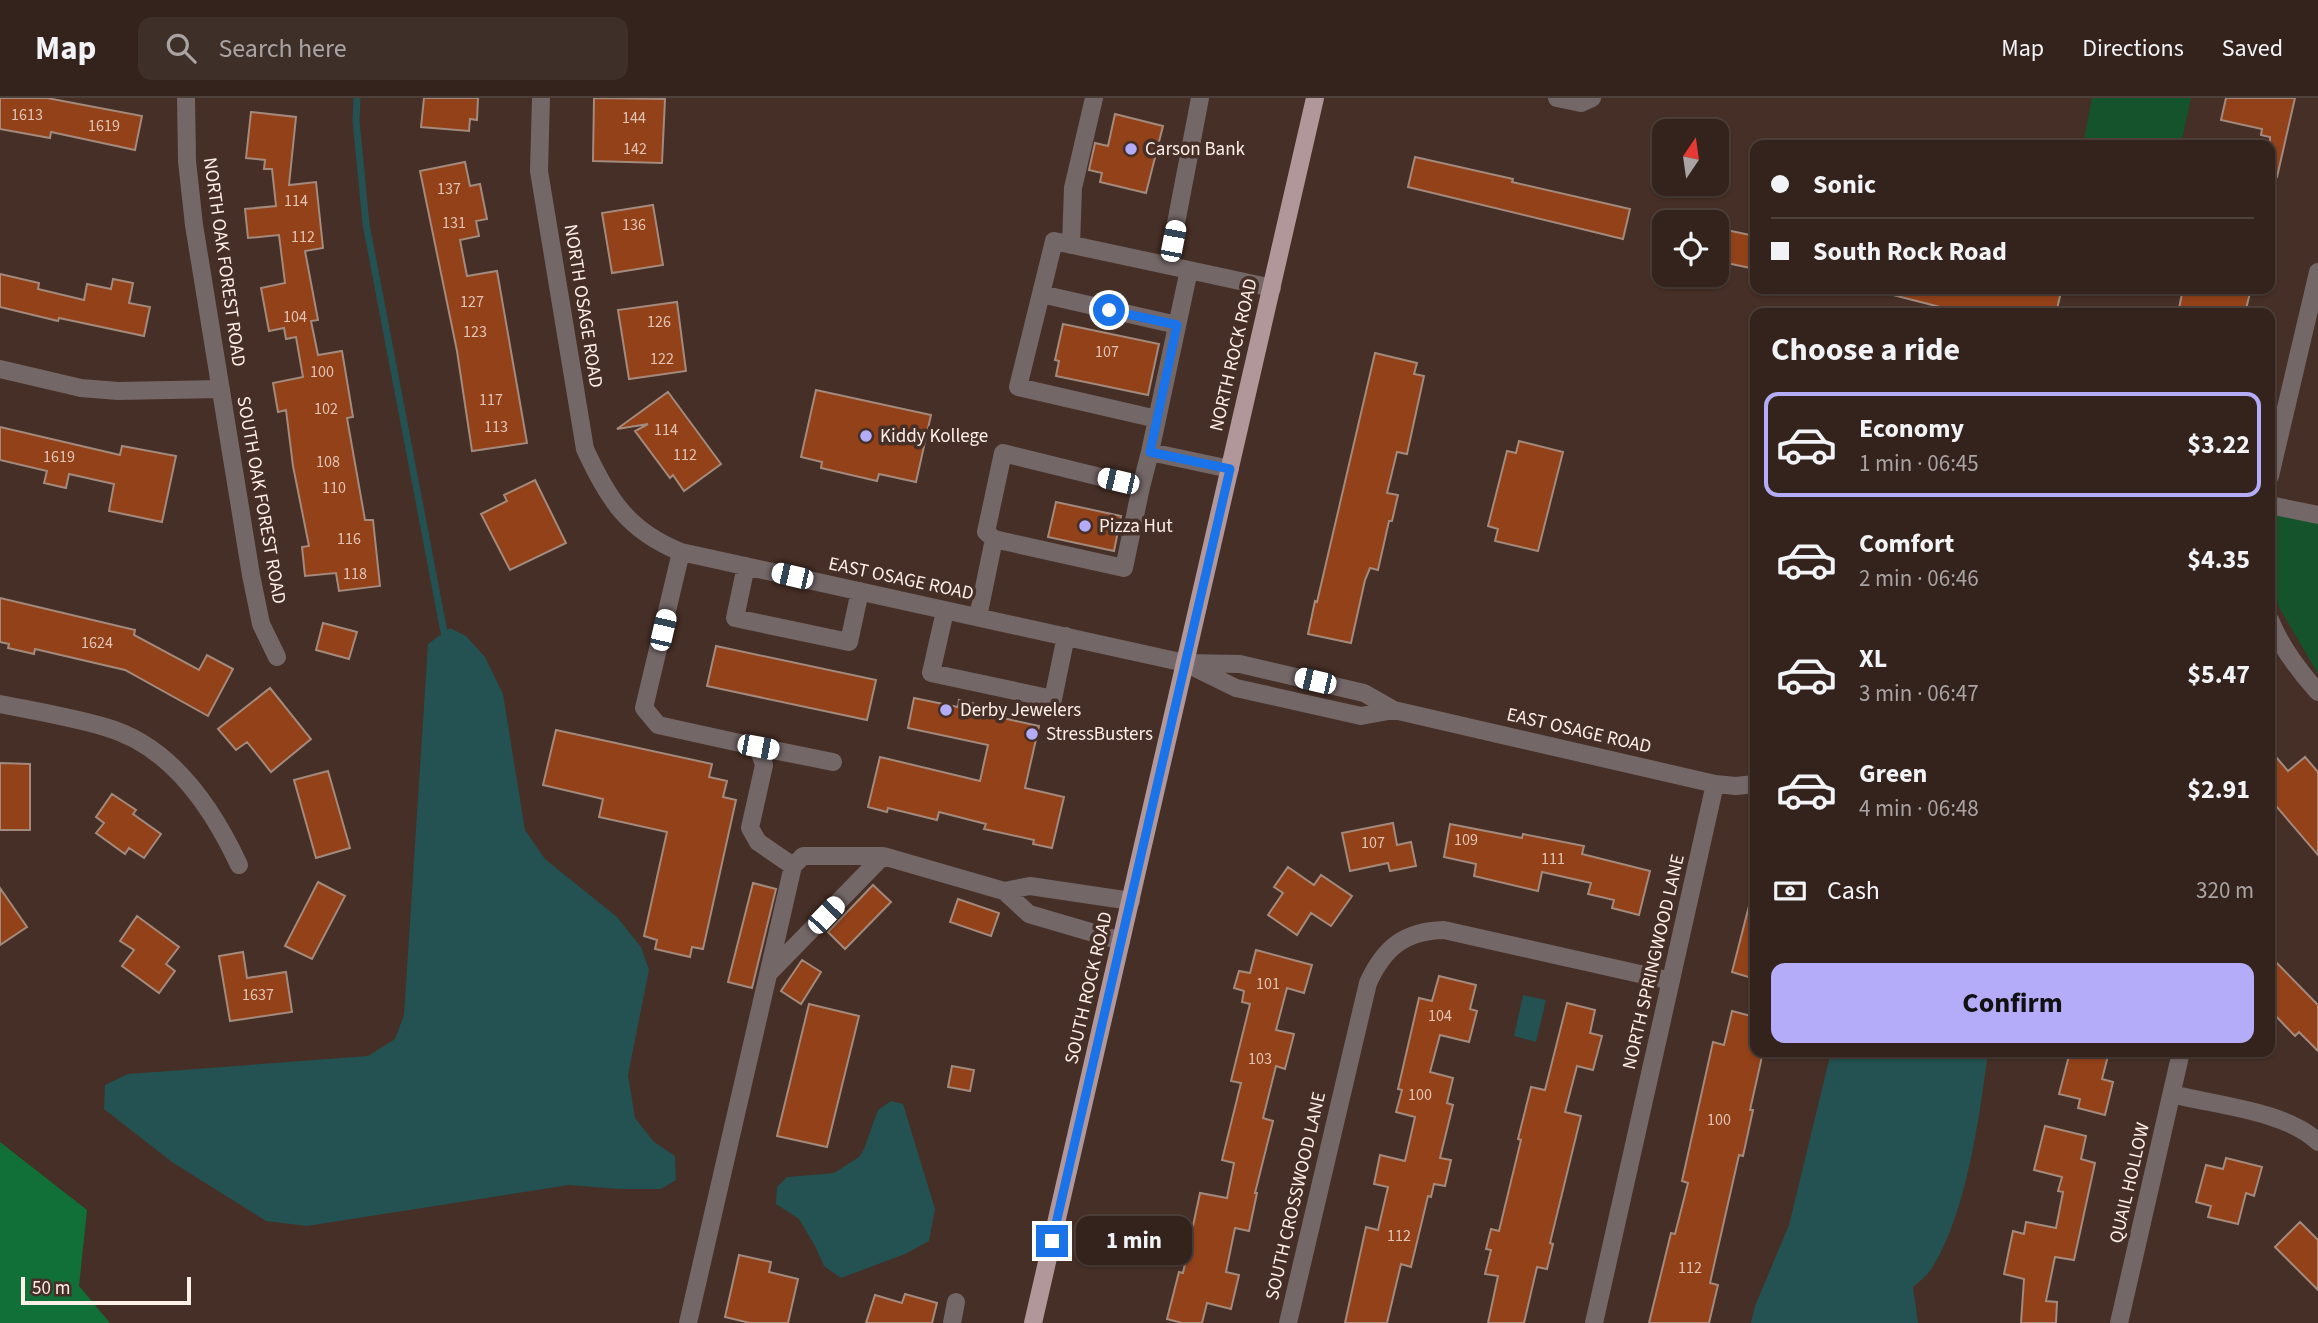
<!DOCTYPE html>
<html lang="en">
<head>
<meta charset="utf-8">
<style>
	body { margin:0; font-family:"Source Sans 3",sans-serif; background:#3f2f29; color:#f1f3f6; height:100vh; display:flex; flex-direction:column; font-size:26px; white-space:nowrap }
	* { box-sizing:border-box; margin:0 }
	p { font-size:23px; color:#a9a4a3 }
	.icon { flex:none; width:38px; height:38px; fill:none; stroke:currentColor; stroke-width:2; stroke-linecap:round; stroke-linejoin:round }
	.map { position:relative; flex:1; overflow:hidden }
	.side { position:absolute; left:1750px; top:210px; width:525px; height:749px; display:flex; flex-direction:column; background:#34231c; border-radius:14px; box-shadow:0 2px 5px #0004,0 0 0 2px #4e403b }
	.side>* { flex:none }
	.top-card { position:absolute; left:1750px; top:42px; width:525px; height:154px; border-radius:14px; box-shadow:0 2px 5px #0004,0 0 0 2px #4e403b; display:grid; align-content:center; height:154px; padding:0 21px; background:#34231c }
	.needle { width:46px; rotate:13deg }
	.fabs { position:absolute; left:1652px; top:21px; display:grid; gap:14px }
	.fabs a { display:grid; place-items:center; width:77px; height:77px; border-radius:14px; background:#34231c; box-shadow:0 2px 5px #0004,0 0 0 2px #4e403b; font-size:35px }
	.scale { position:absolute; left:21px; bottom:18px; width:170px; box-sizing:border-box; padding-left:7px; border:4px solid #feefe8; border-top:0; font-size:19px; line-height:24px; white-space:nowrap; color:#feefe8; -webkit-text-stroke:5px #462f26; paint-order:stroke }
	.end { position:absolute; width:32px; height:32px; margin:-16px; border:9px solid #1a73e8; background:#fff; box-shadow:0 0 0 4px #fff }
	.from { border-radius:50% }
	.bubble { position:absolute; height:49px; border-radius:14px; background:#34231c; box-shadow:0 2px 5px #0004,0 0 0 2px #4e403b; font-size:23px; font-weight:700; line-height:49px; text-align:center }
	.car { position:absolute; width:21px; height:42px; margin:-21px -10px; border-radius:9px; box-shadow:0 0 5px 2px #0007; background:linear-gradient(#fff 24%,#345 0 40%,#fff 0 76%,#345 0 86%,#fff 0) }
	.top-card b { display:flex; align-items:center; gap:24px; height:66px; font-size:26px }
	.top-card b+b { border-top:2px solid #4e403b }
	.top-card i { width:18px; height:18px; background:#f1f3f6 }
	ul { padding:0; list-style:none }
	li { display:flex; align-items:center; gap:21px; height:105px; margin:0 14px 10px; padding:0 7px; border:4px solid transparent; border-radius:14px }
	li div { flex:1 }
	li b { display:block; font-size:26px }
	li em { font-style:normal; font-weight:700 }
	li.selected { border-color:#b4acf9 }
	li>.icon { width:63px; height:63px; stroke-width:1.5 }
	h2 { padding:0 21px; font-size:32px; line-height:84px }
	.pay { display:flex; align-items:center; gap:18px; height:77px; padding:0 21px; font-size:26px }
	.pay p { margin-inline-start:auto }
	.button { display:flex; gap:14px; margin-top:auto; padding:14px 21px }
	.button a { flex:1; height:80px; border-radius:14px; background:#b4acf9; color:#111; font-size:28px; font-weight:700; line-height:80px; text-align:center }
	header { display:flex; align-items:center; gap:42px; box-sizing:border-box; height:98px; padding:0 35px; background:#34231c; border-bottom:2px solid #4e403b }
	header strong { font-size:33px }
	nav { display:flex; gap:38px; margin-inline-start:auto; font-size:24px }
	.search { width:490px; height:63px; background:#3f2f29; display:flex; align-items:center; gap:18px; box-sizing:border-box; padding:0 24px; border-radius:14px; color:#a9a4a3; font-size:26px }
	.map>svg:first-child { display:block }
	.green { fill:#14532b }
	.forest { fill:#107038 }
	.water { fill:#245151 }
	.lines { fill:none; stroke-linecap:round; stroke-linejoin:round }
	.stream { stroke:#245151; stroke-width:7 }
	.building { fill:#924119; stroke:#a4897d; stroke-width:2 }
	.minor { stroke:#746768; stroke-width:18 }
	.major { stroke:#b19799; stroke-width:18 }
	.route { stroke:#1a73e8; stroke-width:9 }
	.poi-dot { fill:#b4acf9; stroke:#462f26; stroke-width:2.5 }
	.labels { text-anchor:middle; dominant-baseline:central; stroke-width:7; stroke-linejoin:round; paint-order:stroke }
	.number-label { font-size:16px; fill:#e3c4b4 }
	.poi-label { font-size:19px; fill:#feefe8; stroke:#462f26; text-anchor:start }
	.street-label { font-size:19px; fill:#feefe8; stroke:#462f26 }
</style>
</head>
<body>
<header>
<strong>Map</strong>
<div class="search"><svg class="icon" aria-label="search" viewBox="0 0 24 24"><circle cx="10" cy="10" r="6"/><path d="M15 15l6 6"/></svg>Search here</div>
<nav><a>Map</a><a>Directions</a><a>Saved</a></nav>
</header>
<div class="map">
<svg width="2318" height="1225" viewBox="0 0 2318 1225">
	<rect width="100%" height="100%" fill="#462f26"/>
	<!-- green -->
	<path class="green" d="M2092,0H2191L2181,47H2083Z
		M2270,408L2318,417V576L2278,507L2270,453Z"/>
	<!-- forest -->
	<path class="forest" d="M0,1044L87,1112L79,1188L110,1225H0Z"/>
	<!-- water -->
	<path class="water" d="M450,530L466,538L485,559L503,596L525,732L545,761L617,819L641,849L649,872L628,977L635,1020L654,1044L675,1058L676,1082L661,1091H619L569,1087L307,1128L266,1123L172,1064L104,1011L105,987L128,976L368,958L395,941L404,917L428,546Z
		M1523,897L1546,902L1536,944L1514,938Z
		M1831,954H1988C1980,1017 1966,1117 1932,1170C1927,1178 1920,1183 1913,1189L1918,1225H1751L1755,1208L1789,1127Z
		M891,1003L903,1006L935,1111L929,1143L905,1156L841,1180L824,1168L815,1148L799,1121L776,1106L777,1089L787,1079L834,1075L859,1059L864,1051L878,1012Z"/>
	<g class="lines">
		<!-- stream -->
		<path class="stream" d="M357,0L356,22L366,126L444,534"/>
	</g>
	<!-- building -->
	<path class="building" d="M0,0H47L142,18L135,52L51,34L50,40L0,31Z
		M424,0H478L477,22L470,21L469,33L421,29Z
		M594,0L665,1L662,65L593,63Z
		M2226,0H2295L2277,79H2270V39L2261,37L2262,31L2221,22Z
		M251,14L296,19L289,87L316,84L323,150L305,153L318,222L311,223L318,257L342,253L353,319L347,320L365,422H373L380,488L339,493L336,475L305,478L302,449L309,448L293,368L286,312L278,314L273,285L303,279L296,239L286,241L284,230L269,233L261,190L285,185L279,137L248,140L245,111L276,108L272,71H264L265,62L246,60Z
		M1115,16L1163,28L1146,95L1100,84L1102,75L1089,72L1095,45L1108,48Z
		M1415,59L1513,81L1512,84L1630,111L1623,141L1408,89Z
		M465,64L470,88L480,86L487,121L476,123L479,138L460,142L467,178L497,173L527,345L472,353L457,253L420,73Z
		M653,107L663,167L612,175L602,115Z
		M1717,130L1755,138V171L1717,163Z
		M0,176L39,185L38,191L84,202L87,186L111,191L113,181L133,185L129,205L150,209L144,238L59,220L58,223L0,209Z
		M1894,191H2046L2061,194L2056,215H1947L1948,211L1893,197Z
		M2183,191H2251L2245,215H2178Z
		M677,204L686,273L629,281L618,212Z
		M1063,226L1159,246L1148,297L1056,278L1059,263L1055,262Z
		M1375,255L1417,265L1414,276L1424,278L1407,356L1397,354L1387,395L1398,397L1392,423H1389L1378,472L1370,470L1365,482L1351,545L1308,536L1315,503L1317,504Z
		M816,292L931,317L916,384L879,376L877,383L821,370L822,364L801,359Z
		M668,294L721,366L684,393L673,377L670,380L635,333L648,326L617,331Z
		M0,329L120,357L122,348L176,358L162,424L109,413L114,386L69,376L66,390L44,385L47,373L0,362Z
		M1519,343L1563,354L1538,453L1495,443L1498,431L1488,428L1507,353L1516,355Z
		M535,382L566,445L510,472L481,416L507,403L504,397Z
		M1056,404L1121,418L1114,453L1048,439Z
		M0,500L135,532L134,537L199,572L207,557L233,571L208,618L125,572L35,551L34,556L8,550L9,546L0,544Z
		M323,525L357,534L349,561L316,552Z
		M716,548L876,582L867,622L707,588Z
		M270,590L311,641L271,674L247,644L236,652L218,631Z
		M914,600L958,609L959,602L1000,612L998,619L1039,628L1025,690L1064,699L1052,750L1033,746L1034,742L984,731L986,726L939,714L937,722L888,710L887,714L868,709L880,659L980,683L988,647L908,630Z
		M556,632L712,666L709,679L727,683L723,699L736,702L703,851L692,849L690,859L655,851L657,842L644,838L667,734L599,719L603,701L543,687Z
		M2270,652L2288,673L2305,659L2318,674V757L2270,701Z
		M0,665L30,666V732H0Z
		M328,673L350,750L316,760L294,682Z
		M112,696L136,712L133,716L161,736L144,760L129,750L125,756L96,735L104,725L96,719Z
		M1393,725L1397,747L1411,744L1416,768L1390,773L1388,765L1350,773L1342,735Z
		M1450,726L1522,740L1523,736L1584,748L1582,756L1650,773L1639,817L1612,810L1614,802L1588,796L1591,785L1542,774L1538,793L1474,778L1476,766L1444,759Z
		M1288,769L1314,787L1321,777L1352,798L1331,828L1311,815L1297,837L1268,817L1283,795L1274,789Z
		M318,784L345,798L312,861L285,848Z
		M753,785L776,791L752,890L728,884Z
		M873,787L891,804L845,851L828,834Z
		M0,790L27,829L0,847Z
		M958,801L999,815L991,838L950,824Z
		M1749,808L1755,809V881L1732,874Z
		M137,818L179,849L166,866L175,873L159,895L122,868L134,852L120,843Z
		M1256,852L1312,867L1304,895L1287,890L1276,932L1294,936L1285,971L1276,968L1263,1020L1273,1023L1255,1095H1257L1249,1133L1235,1130L1226,1174L1239,1177L1231,1211L1207,1205L1202,1225H1182L1167,1221L1179,1174L1183,1175L1200,1095L1227,1100L1234,1065L1222,1062L1241,985L1231,983L1250,906L1242,904L1244,893L1234,890L1239,873L1250,875Z
		M243,854L247,880L286,874L292,914L230,923L219,858Z
		M2270,858L2318,907V953L2299,934L2295,938L2270,912Z
		M802,862L821,874L801,906L781,893Z
		M1439,878L1476,887L1470,911L1477,913L1469,944L1440,937L1430,974L1453,980L1447,1005L1453,1007L1440,1060L1451,1062L1445,1088L1434,1086L1431,1099L1428,1098L1411,1169L1401,1166L1387,1225H1345L1366,1129L1378,1132L1388,1089L1374,1086L1380,1057L1405,1063L1415,1019L1396,1014L1402,992L1398,991L1419,900L1432,903Z
		M1567,905L1595,912L1590,935L1602,938L1593,972L1577,968L1565,1014L1581,1018L1550,1145L1553,1146L1547,1171L1537,1169L1524,1225H1488L1498,1178L1485,1176L1491,1152L1486,1151L1491,1131L1499,1133L1521,1042L1518,1041L1531,989L1545,992Z
		M809,906L859,918L827,1049L777,1038Z
		M1732,913L1755,919V954H1763L1750,1012H1753L1743,1058L1739,1057L1710,1185L1718,1187L1709,1225H1649L1671,1135L1675,1136L1688,1085L1682,1083L1713,944L1724,947Z
		M2070,954H2109L2102,981L2113,984L2105,1017L2078,1010L2080,1001L2059,996Z
		M952,968L974,972L970,993L948,989Z
		M2045,1028L2086,1038L2081,1061L2095,1065L2074,1162L2055,1159L2046,1203L2057,1204L2056,1225H2021L2024,1181L2004,1176L2013,1133L2024,1136L2026,1124L2056,1130L2063,1094L2058,1093L2062,1079L2034,1072Z
		M2226,1060L2262,1069L2254,1098L2246,1095L2238,1126L2208,1119L2211,1108L2196,1104L2206,1067L2223,1071Z
		M2300,1124L2318,1142V1192L2275,1149Z
		M739,1157L771,1164L769,1174L798,1181L788,1225H750L725,1219Z
		M905,1196L937,1205L932,1225H866L875,1197L902,1205Z"/>
	<g class="lines">
		<!-- minor -->
		<path class="minor" d="M186,0L187,63L194,127L251,477L261,526L277,559
			M541,0L539,73L585,351C608,401 628,433 681,454L1185,565L1240,566L1364,595L1394,612L1715,686L1736,688L1755,686
			M1557,0L1581,5L1592,0
			M1071,147L1073,90L1094,0
			M1168,167L1200,0
			M1041,196L1177,227
			M0,271L81,290L118,293L221,291
			M1157,321L1018,289L1054,143L1189,172
			M1150,354L1189,172L1272,190
			M2270,378L2318,174
			M2270,407L2318,417
			M994,441L1124,470L1141,389
			M681,454L644,610L658,627L758,649L764,667L750,730L758,744L793,768
			M746,468L735,520L849,544L860,493
			M945,513L931,575L1053,601L1066,538
			M978,519L994,441L986,434L1003,355L1141,389L1150,354L1230,371
			M2270,522C2281,549 2298,572 2318,594
			M1189,567L1236,590L1361,618L1394,612
			M0,606C35,613 71,619 105,629C170,647 212,709 239,767
			M758,649L833,664
			M1121,843L1029,816L1004,793L1030,788L1131,803
			M769,875L883,758
			M2172,996C2214,1007 2287,1013 2318,1044
			M688,1225L793,768L803,758H883L1004,793
			M952,1225L956,1204
			M1288,1225L1368,885C1384,850 1404,833 1444,832L1671,883
			M1594,1225L1715,686
			M2119,1225L2181,954"/>
		<!-- major -->
		<path class="major" d="M1033,1225L1315,0"/>
	</g>
	<g class="lines">
		<!-- route -->
		<path class="route" d="M1052,1143L1230,371L1150,354L1177,227L1109,212"/>
	</g>
	<!-- markers -->
	<g class="poi-dot">
		<circle cx="1131" cy="51" r="7"/>
		<circle cx="866" cy="338" r="7"/>
		<circle cx="1085" cy="428" r="7"/>
		<circle cx="946" cy="612" r="7"/>
		<circle cx="1032" cy="636" r="7"/>
	</g>
	<g class="labels">
		<!-- number labels -->
		<g class="number-label">
			<text x="27" y="17">1613</text>
			<text x="634" y="20">144</text>
			<text x="104" y="28">1619</text>
			<text x="635" y="51">142</text>
			<text x="449" y="91">137</text>
			<text x="296" y="103">114</text>
			<text x="454" y="125">131</text>
			<text x="634" y="127">136</text>
			<text x="303" y="139">112</text>
			<text x="472" y="204">127</text>
			<text x="295" y="219">104</text>
			<text x="659" y="224">126</text>
			<text x="475" y="234">123</text>
			<text x="1107" y="254">107</text>
			<text x="662" y="261">122</text>
			<text x="322" y="274">100</text>
			<text x="491" y="302">117</text>
			<text x="326" y="311">102</text>
			<text x="496" y="329">113</text>
			<text x="666" y="332">114</text>
			<text x="685" y="357">112</text>
			<text x="59" y="359">1619</text>
			<text x="328" y="364">108</text>
			<text x="334" y="390">110</text>
			<text x="349" y="441">116</text>
			<text x="355" y="476">118</text>
			<text x="97" y="545">1624</text>
			<text x="1466" y="742">109</text>
			<text x="1373" y="745">107</text>
			<text x="1553" y="761">111</text>
			<text x="1268" y="886">101</text>
			<text x="258" y="897">1637</text>
			<text x="1440" y="918">104</text>
			<text x="1260" y="961">103</text>
			<text x="1420" y="997">100</text>
			<text x="1719" y="1022">100</text>
			<text x="1399" y="1138">112</text>
			<text x="1690" y="1170">112</text>
		</g>
		<!-- poi labels -->
		<g class="poi-label">
			<text x="1145" y="51">Carson Bank</text>
			<text x="880" y="338">Kiddy Kollege</text>
			<text x="1099" y="428">Pizza Hut</text>
			<text x="960" y="612">Derby Jewelers</text>
			<text x="1046" y="636">StressBusters</text>
		</g>
		<!-- street labels -->
		<g class="street-label">
			<text transform="translate(224 164) rotate(82)">NORTH OAK FOREST ROAD</text>
			<text transform="translate(583 208) rotate(81)">NORTH OSAGE ROAD</text>
			<text transform="translate(1234 257) rotate(-77)">NORTH ROCK ROAD</text>
			<text transform="translate(261 402) rotate(80)">SOUTH OAK FOREST ROAD</text>
			<text transform="translate(901 481) rotate(12)">EAST OSAGE ROAD</text>
			<text transform="translate(1579 633) rotate(13)">EAST OSAGE ROAD</text>
			<text transform="translate(1654 864) rotate(-77)">NORTH SPRINGWOOD LANE</text>
			<text transform="translate(1089 890) rotate(-77)">SOUTH ROCK ROAD</text>
			<text transform="translate(2130 1085) rotate(-77)">QUAIL HOLLOW</text>
			<text transform="translate(1296 1098) rotate(-77)">SOUTH CROSSWOOD LANE</text>
		</g>
	</g>
</svg>
<div class="fabs">
<a><svg class="needle" viewBox="-14 -14 28 28"><path d="M0-13l5 13h-10z" fill="#e53935"/><path d="M0 13l5-13h-10z" fill="#a9a4a3"/></svg></a>
<a><svg class="icon" aria-label="locate" viewBox="0 0 24 24"><circle cx="12" cy="12" r="6"/><path d="M12 2v4M12 18v4M2 12h4M18 12h4"/></svg></a>
</div>
<div class="scale">50 m</div>
<i class="end from" style="left:1109px;top:212px"></i>
<i class="end" style="left:1052px;top:1143px"></i>
<div class="bubble" style="left:1076px;top:1118px;width:116px">1 min</div>
<i class="car" style="left:1173px;top:143px;rotate:11deg"></i>
<i class="car" style="left:1118px;top:383px;rotate:283deg"></i>
<i class="car" style="left:792px;top:478px;rotate:283deg"></i>
<i class="car" style="left:663px;top:532px;rotate:13deg"></i>
<i class="car" style="left:1315px;top:583px;rotate:283deg"></i>
<i class="car" style="left:758px;top:649px;rotate:101deg"></i>
<i class="car" style="left:826px;top:817px;rotate:44deg"></i>
<div class="top-card">
<b><i class="from"></i>Sonic</b>
<b><i></i>South Rock Road</b>
</div>
<section class="side">
<h2>Choose a ride</h2>
<ul>
<li class="selected"><svg class="icon" aria-label="car" viewBox="0 0 24 24"><path d="M5 17H2v-5l4-1 3-4h7l3 4 3 1v5h-3M9 17h6M6 11h13"/><circle cx="7" cy="17" r="2"/><circle cx="17" cy="17" r="2"/></svg><div><b>Economy</b><p>1 min · 06:45</p></div><em>$3.22</em></li>
<li><svg class="icon" aria-label="car" viewBox="0 0 24 24"><path d="M5 17H2v-5l4-1 3-4h7l3 4 3 1v5h-3M9 17h6M6 11h13"/><circle cx="7" cy="17" r="2"/><circle cx="17" cy="17" r="2"/></svg><div><b>Comfort</b><p>2 min · 06:46</p></div><em>$4.35</em></li>
<li><svg class="icon" aria-label="car" viewBox="0 0 24 24"><path d="M5 17H2v-5l4-1 3-4h7l3 4 3 1v5h-3M9 17h6M6 11h13"/><circle cx="7" cy="17" r="2"/><circle cx="17" cy="17" r="2"/></svg><div><b>XL</b><p>3 min · 06:47</p></div><em>$5.47</em></li>
<li><svg class="icon" aria-label="car" viewBox="0 0 24 24"><path d="M5 17H2v-5l4-1 3-4h7l3 4 3 1v5h-3M9 17h6M6 11h13"/><circle cx="7" cy="17" r="2"/><circle cx="17" cy="17" r="2"/></svg><div><b>Green</b><p>4 min · 06:48</p></div><em>$2.91</em></li>
</ul>
<div class="pay"><svg class="icon" aria-label="cash" viewBox="0 0 24 24"><path d="M3 7h18v10H3z"/><circle cx="12" cy="12" r="2"/></svg>Cash<p>320 m</p></div>
<div class="button"><a>Confirm</a></div>
</section>
</div>
</body>
</html>
